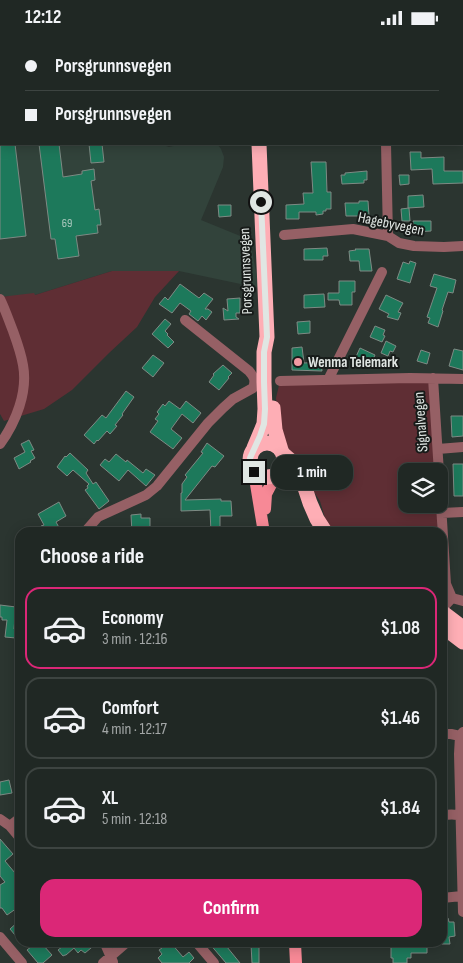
<!DOCTYPE html>
<html lang="en">
<head>
<meta charset="utf-8">
<style>
	body { margin:0; font-family:"Sofia Sans Condensed",sans-serif; background:#28302c; color:#f1f3f6; height:100vh; display:flex; flex-direction:column; font-size:19px; white-space:nowrap }
	* { box-sizing:border-box; margin:0 }
	p { font-size:16px; color:#a2a6a6 }
	.icon { flex:none; width:28px; height:28px; fill:none; stroke:currentColor; stroke-width:2; stroke-linecap:round; stroke-linejoin:round }
	.map { position:relative; flex:1; overflow:hidden }
	.panel { position:absolute; left:15px; top:492px; width:432px; height:420px; display:flex; flex-direction:column; background:#202824; border-radius:15px; box-shadow:0 2px 12px #0003,0 0 0 1px #3d4441 }
	.panel>* { flex:none }
	.top-card { position:absolute; left:0px; top:0px; width:464px; height:110px; box-shadow:0 2px 12px #0003,0 0 0 1px #3d4441; display:grid; align-content:center; height:110px; padding:0 25px; background:#202824 }
	.buttons { position:absolute; left:398px; top:428px; display:grid; gap:10px }
	.buttons a { display:grid; place-items:center; width:50px; height:50px; border-radius:10px; background:#202824; box-shadow:0 2px 12px #0003,0 0 0 1px #3d4441; font-size:25px }
	.end { position:absolute; width:22px; height:22px; margin:-11px; border:6px solid #e0e6e3; background:#111; box-shadow:0 0 0 2px #111 }
	.from { border-radius:50% }
	.bubble { position:absolute; height:35px; border-radius:15px; background:#202824; box-shadow:0 2px 12px #0003,0 0 0 1px #3d4441; font-size:16px; font-weight:700; line-height:35px; text-align:center }
	.top-card b { display:flex; align-items:center; gap:18px; height:48px; font-size:19px }
	.top-card b+b { border-top:1px solid #3d4441 }
	.top-card i { width:12px; height:12px; background:#f1f3f6 }
	ul { padding:0; list-style:none }
	li { display:flex; align-items:center; gap:15px; height:82px; margin:0 10px 8px; padding:0 15px; border:2px solid #3d4441; border-radius:15px }
	li div { flex:1 }
	li b { display:block; font-size:19px }
	li em { font-style:normal; font-weight:700 }
	li.current { border-color:#db2777 }
	li>.icon { width:45px; height:45px; stroke-width:1.5 }
	h2 { padding:0 25px; font-size:22px; line-height:60px }
	.cta { display:flex; gap:10px; margin-top:auto; padding:10px 25px }
	.cta a { flex:1; height:58px; border-radius:15px; background:#db2777; color:#fff; font-size:20px; font-weight:700; line-height:58px; text-align:center }
	.status { display:flex; justify-content:space-between; align-items:center; height:35px; padding:0 25px; background:#202824; direction:ltr }
	.status svg { height:14px; fill:currentColor }
	.map>svg:first-child { display:block }
	.built { fill:#32433b }
	.green { fill:#5f2e34 }
	.building { fill:#1d795b; stroke:#7e8a84 }
	.lines { fill:none; stroke-linecap:round; stroke-linejoin:round }
	.minor { stroke:#966065; stroke-width:10 }
	.major { stroke:#f78996; stroke-width:12 }
	.highway { stroke:#feaeb5; stroke-width:15 }
	.route { stroke:#e0e6e3; stroke-width:6 }
	.poi-dot { fill:#f49aa3; stroke:#171b19; stroke-width:2 }
	.labels { text-anchor:middle; dominant-baseline:central; stroke-width:4; stroke-linejoin:round; paint-order:stroke }
	.number-label { font-size:12px; fill:#afcbc1 }
	.street-label { font-size:15px; fill:#e0e6e3; stroke:#171b19 }
	.poi-label { font-size:15px; font-weight:bold; fill:#e0e6e3; stroke:#171b19; text-anchor:start }
</style>
</head>
<body>
<div class="status"><b>12:12</b><svg viewBox="0 0 49 12"><path d="M0 12V9h3v3zM5 12V6h3v6zM10 12V3h3v9zM15 12V0h3v12zM26 1h20v11H26zM47 4h2v5h-2z"/></svg></div>
<div class="map">
<svg width="463" height="928" viewBox="0 0 463 928">
	<rect width="100%" height="100%" fill="#2b3530"/>
	<!-- built -->
	<path class="built" d="M1,7V109H160L169,112L183,109H217L221,114L224,122L223,132L201,185L250,205L259,253L179,236H112L35,260L0,262V8Z"/>
	<!-- green -->
	<path class="green" d="M0,0H171V1H1V7L0,8Z
		M112,236H179L155,262L137,292L109,318L72,355L44,374L4,386L0,379V262L34,258L35,260Z
		M433,343L438,436H406V469H438L437,497H335L326,486L320,466L312,454L291,417L280,400L276,363L280,346Z"/>
	<!-- building -->
	<path class="building" d="M0,109H15L26,201L0,204Z
		M39,109H59L63,142L82,139V136L94,134L95,145L91,146L95,175L99,174L101,190H97L98,198L76,201L79,221L58,224L55,204H51Z
		M89,109H102L104,127L91,128Z
		M410,117H421V123L444,122V136H463V148L433,149L432,134L411,135Z
		M311,127H326L327,157H331V174H326V176H323V179L316,180V177H299V184H286V170L304,169L303,158H313Z
		M367,136V145H364V148L342,149L341,140H345V138Z
		M399,140H409V149L400,150Z
		M423,160L424,172L408,173V161Z
		M359,166H368L369,181H346L345,168H359Z
		M218,170H231V181L219,182Z
		M409,173L410,186H402L401,174Z
		M413,186H431V196L414,197Z
		M327,213L328,221H323V225H304V214Z
		M355,214H369L372,236H360L359,226H350L349,216L356,215Z
		M410,226L416,228L410,248L397,244L403,227L409,229Z
		M434,239L456,245L453,258L448,257L442,275L443,276L438,292L428,288L430,283L427,282L437,253L430,251Z
		M339,246H355V257H352V270H340L339,265H328V258H339Z
		M180,249L199,263L204,258L213,264L205,274H208L212,277L206,285L202,281L198,286L189,279L191,276L180,268L172,278L159,269L165,262L168,265Z
		M324,259L325,272L304,273V260Z
		M386,260L403,268L398,277L401,278L398,285L387,282L389,279L379,274Z
		M240,263V278H236V282L239,284L224,285L223,273L228,276L227,264Z
		M165,284L171,289L165,296L168,299L167,300L174,307L168,313L152,299Z
		M310,286V298L298,299L297,287Z
		M375,291L385,295L383,300L385,301L382,307L370,302Z
		M386,306L396,311L393,317L390,316L388,321L381,318Z
		M302,312L304,328L321,327L322,336L292,335V313Z
		M360,313L375,320L369,333L354,326Z
		M454,314L463,316V335L449,331Z
		M421,315L430,318L427,329L417,326Z
		M153,320L164,328L153,342L142,333Z
		M223,330L232,338L228,342L229,343L219,355L209,347L214,340L213,339Z
		M126,356L134,362L122,379L123,380L115,390L117,391L110,399L107,396L98,406L97,405L94,409L84,400L102,380L106,383Z
		M169,366L180,374L186,366L201,378L193,388L182,379L171,394L182,403L173,414L150,397L158,386L155,384L159,379L157,377L163,369L165,371Z
		M451,381H463V401L452,402Z
		M29,405L34,415L31,416L35,423L30,426L31,427L19,434L14,423L25,417L21,409Z
		M207,408L224,421L215,432L212,431L185,465L221,464V466H231L232,481H220V498H211L210,475L181,476V458H182V449L187,442L185,440L203,418L201,417Z
		M70,418L88,435L86,438L93,449L96,447L109,466L99,474L85,455L88,453L87,451L89,449L73,435L67,441L57,432L65,421L66,422Z
		M116,419L126,427L127,425L143,438L146,434L155,440L146,451L128,435L119,446L100,430L105,424L109,427Z
		M453,429H463V461H454Z
		M59,467L66,481L56,487L62,498H44L41,491L44,490L38,479Z
		M141,479V483H150V498H132L131,480Z
		M0,570L16,572L14,594L17,595L16,603L5,602L7,585H2V582H0Z
		M9,745L12,758L0,760V747Z
		M0,804L13,819L5,826L20,844V871L7,880L2,873H0V850L5,847L0,841Z
		M442,883H448L449,887H454L455,901L449,902L450,909H442Z
		M20,885V906L10,894Z
		M36,908L40,912L43,910L52,920L43,928H38L27,915Z
		M67,908H97L85,918L81,915L78,918L74,913L66,920H65L63,921L58,915Z
		M157,908H171L183,922L189,917L194,923L189,928H162L158,923L162,919L159,915L162,913Z
		M209,908H232L227,912L240,928H226Z
		M421,908H427V918H411V923H407V928H393V923H391V909H420Z
		M251,909H259V928H252Z"/>
	<g class="lines">
		<!-- minor -->
		<path class="minor" d="M270,0V1
			M382,0V1
			M462,94H463
			M386,109L388,201
			M284,200L353,194L388,201L399,208L414,211L444,212L463,211
			M0,264C5,274 9,286 13,296C17,307 21,318 23,330C28,357 16,387 0,409
			M433,343L446,549L452,563L442,574
			M328,345L382,237
			M280,346L410,343L463,344
			M438,414L463,412
			M442,478L463,477
			M84,498L98,482L146,460L157,451L208,388L223,373L233,364L253,353C256,345 254,342 249,336L185,285
			M452,563L463,566
			M463,697L460,701L459,719L463,877
			M442,699H451L460,701
			M442,780C449,780 457,778 463,782
			M0,784L10,791L20,803
			M10,791L20,783
			M442,863L462,861
			M0,902L22,928
			M104,908L106,911L113,927
			M197,908L214,928
			M103,928L126,908"/>
		<!-- major -->
		<path class="major" d="M254,437L264,498
			M265,474L266,459L276,440
			M295,908L296,928"/>
		<!-- highway -->
		<path class="highway" d="M254,0V1
			M273,373L275,395L281,415
			M250 425a17 17 0 1 1 34 0a17 17 0 1 1-34 0Z
			M254,413L264,389L265,374L264,347V317L267,302L259,109
			M283,419L298,432L310,468L317,484L326,498
			M442,577L463,593
			M442,591L463,607"/>
	</g>
	<g class="lines">
		<!-- route -->
		<path class="route" d="M254,437L250,428V423L260,401L264,389L265,374L264,347V317L267,302L261,167"/>
	</g>
	<!-- markers -->
	<circle class="poi-dot" cx="298" cy="327" r="5"/>
	<g class="labels">
		<!-- number labels -->
		<g class="number-label">
			<text x="67" y="188">69</text>
		</g>
		<!-- street labels -->
		<g class="street-label">
			<text transform="translate(391 189) rotate(12)">Hagebyvegen</text>
			<text transform="translate(246 236) rotate(-92)">Porsgrunnsvegen</text>
			<text transform="translate(421 387) rotate(-94)">Signalvegen</text>
		</g>
		<!-- poi labels -->
		<g class="poi-label">
			<text x="308" y="327">Wenma Telemark</text>
		</g>
	</g>
</svg>
<div class="buttons">
<a><svg class="icon" aria-label="layers" viewBox="0 0 24 24"><path d="M12 4l9 5-9 5-9-5zM3 14l9 5 9-5"/></svg></a>
</div>
<i class="end from" style="left:261px;top:167px"></i>
<i class="end" style="left:254px;top:437px"></i>
<div class="bubble" style="left:271px;top:420px;width:82px">1 min</div>
<div class="top-card">
<b><i class="from"></i>Porsgrunnsvegen</b>
<b><i></i>Porsgrunnsvegen</b>
</div>
<section class="panel">
<h2>Choose a ride</h2>
<ul>
<li class="current"><svg class="icon" aria-label="car" viewBox="0 0 24 24"><path d="M5 17H2v-5l4-1 3-4h7l3 4 3 1v5h-3M9 17h6M6 11h13"/><circle cx="7" cy="17" r="2"/><circle cx="17" cy="17" r="2"/></svg><div><b>Economy</b><p>3 min · 12:16</p></div><em>$1.08</em></li>
<li><svg class="icon" aria-label="car" viewBox="0 0 24 24"><path d="M5 17H2v-5l4-1 3-4h7l3 4 3 1v5h-3M9 17h6M6 11h13"/><circle cx="7" cy="17" r="2"/><circle cx="17" cy="17" r="2"/></svg><div><b>Comfort</b><p>4 min · 12:17</p></div><em>$1.46</em></li>
<li><svg class="icon" aria-label="car" viewBox="0 0 24 24"><path d="M5 17H2v-5l4-1 3-4h7l3 4 3 1v5h-3M9 17h6M6 11h13"/><circle cx="7" cy="17" r="2"/><circle cx="17" cy="17" r="2"/></svg><div><b>XL</b><p>5 min · 12:18</p></div><em>$1.84</em></li>
</ul>
<div class="cta"><a>Confirm</a></div>
</section>
</div>
</body>
</html>
